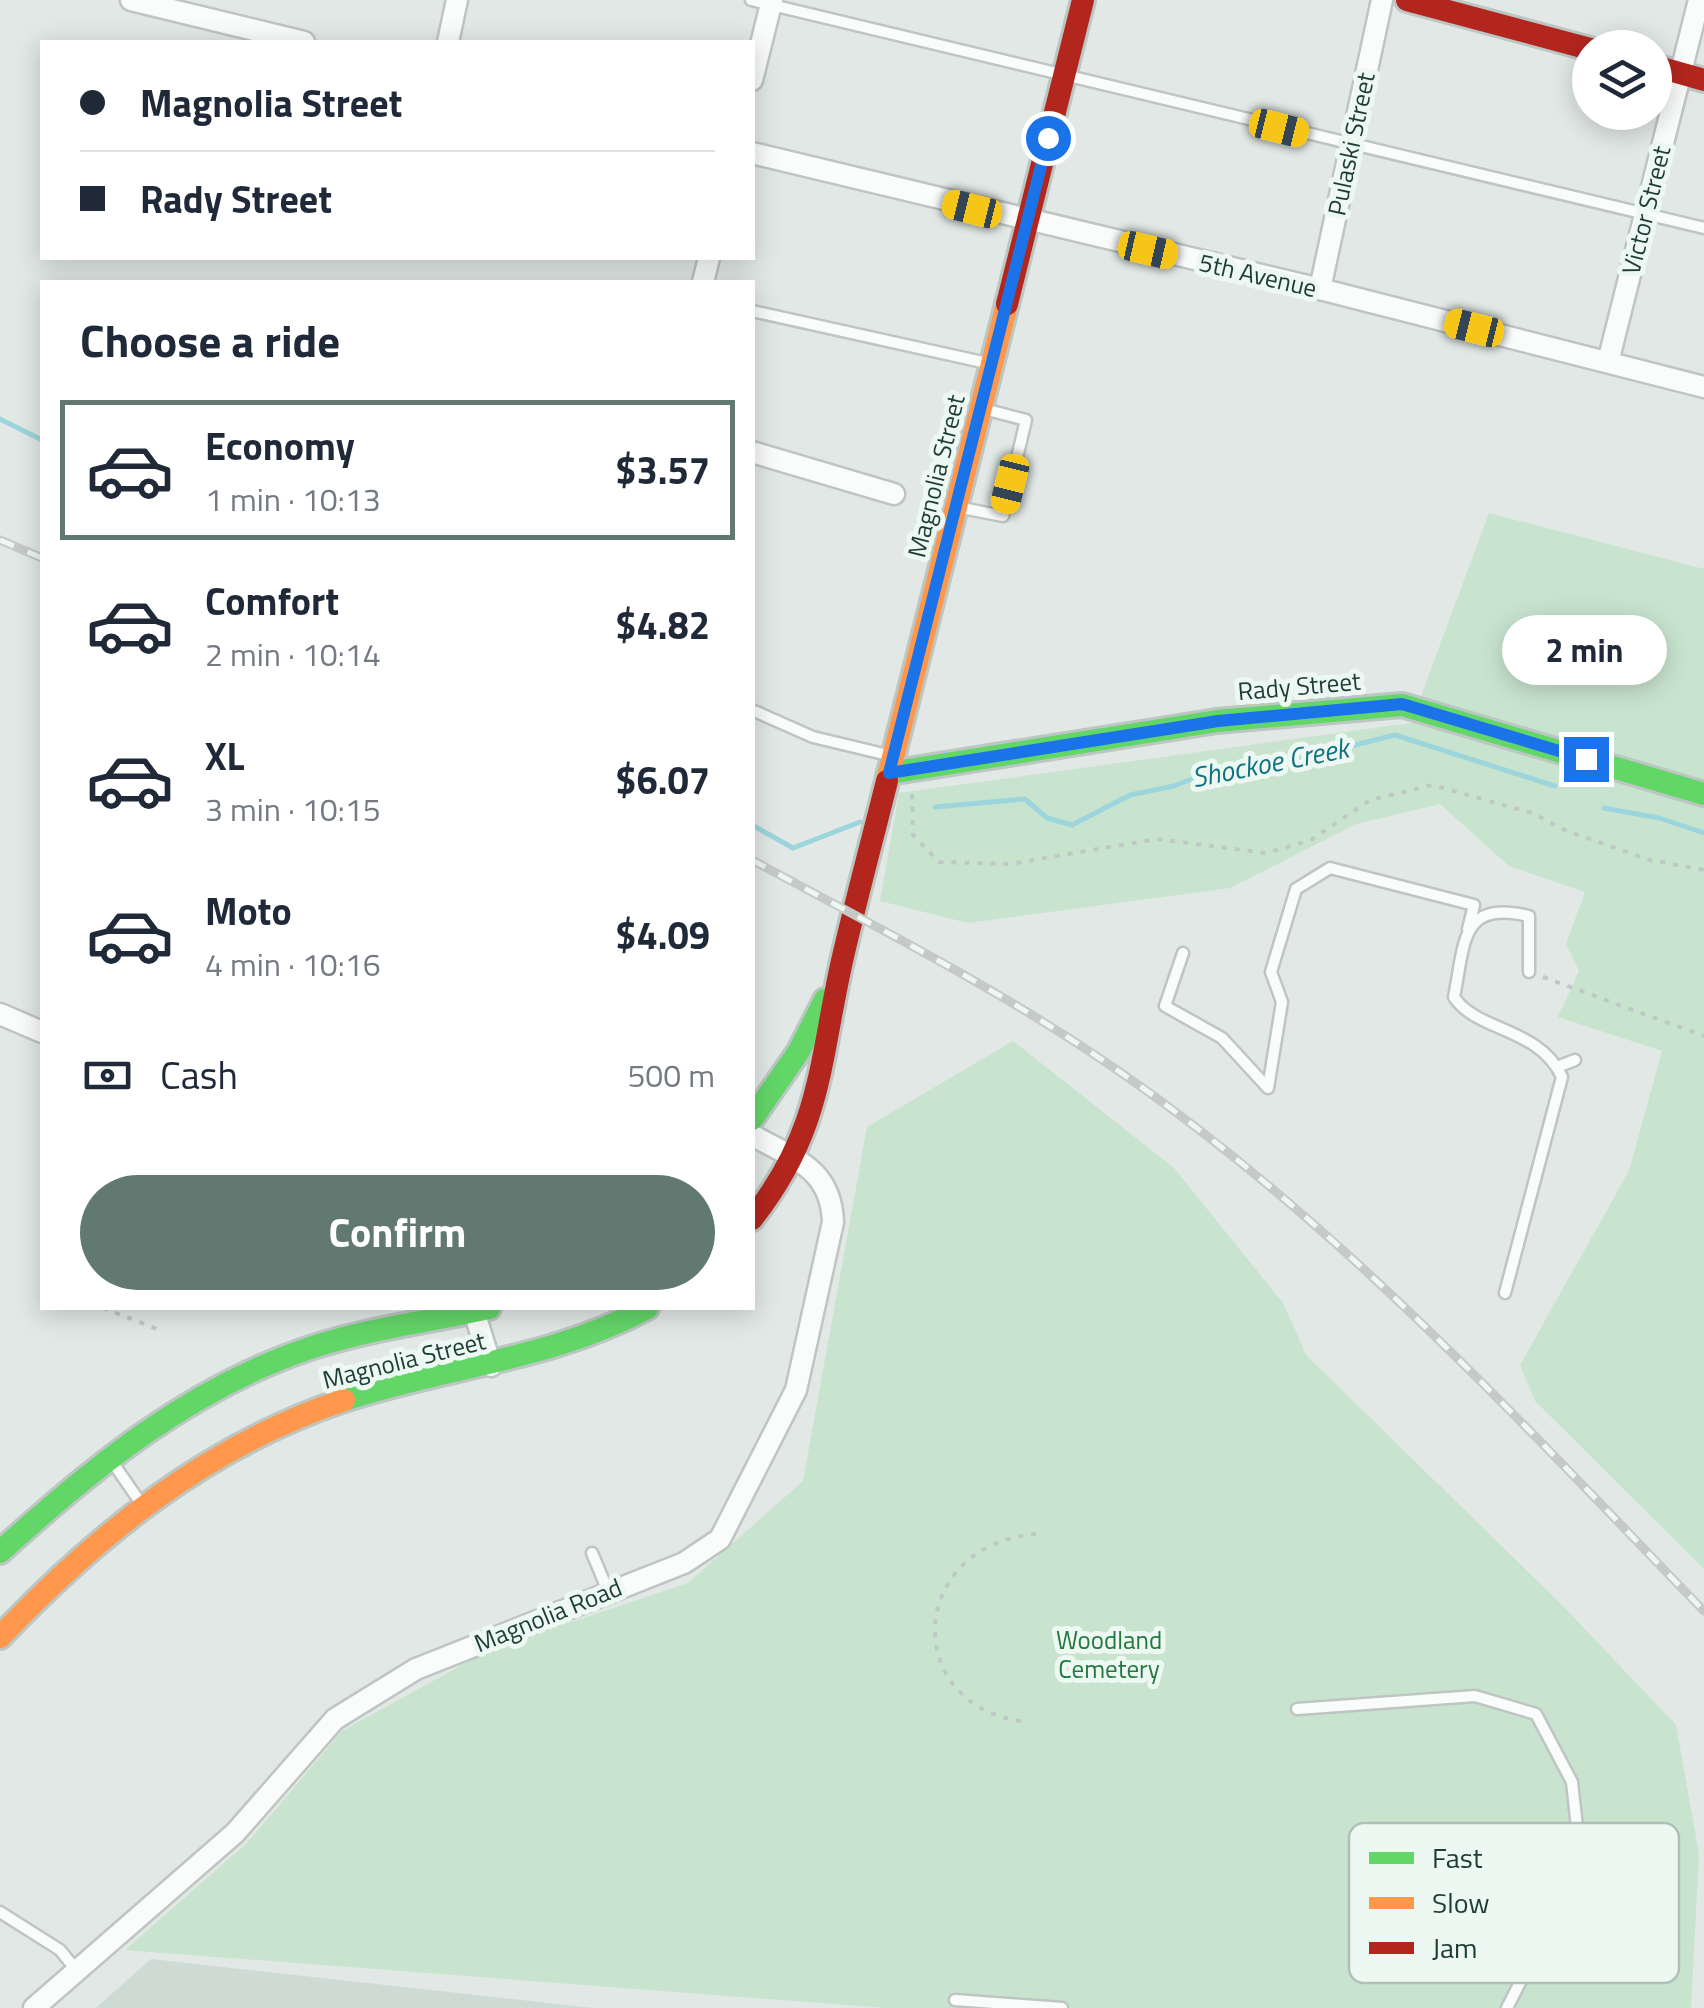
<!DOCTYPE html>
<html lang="en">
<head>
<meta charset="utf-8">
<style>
	body { margin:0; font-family:"Titillium Web",sans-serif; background:#f2f2f3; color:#1f2937; height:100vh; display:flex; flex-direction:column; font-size:38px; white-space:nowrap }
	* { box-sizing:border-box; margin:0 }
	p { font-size:32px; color:#747a83 }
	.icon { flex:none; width:55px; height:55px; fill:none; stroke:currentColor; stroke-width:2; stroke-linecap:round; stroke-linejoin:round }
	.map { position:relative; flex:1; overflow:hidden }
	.panel { position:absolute; left:40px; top:280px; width:715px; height:1030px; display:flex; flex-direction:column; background:#fff; border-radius:0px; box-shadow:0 5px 25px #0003 }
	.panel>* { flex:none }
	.banner { position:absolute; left:40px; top:40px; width:715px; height:220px; border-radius:0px; box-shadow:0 5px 25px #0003; display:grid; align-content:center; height:220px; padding:0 40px; background:#fff }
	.fabs { position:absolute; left:1572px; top:30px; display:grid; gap:20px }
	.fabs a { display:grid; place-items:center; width:100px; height:100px; border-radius:50%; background:#fff; box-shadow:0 5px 25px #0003; font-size:50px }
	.end { position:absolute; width:45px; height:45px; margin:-22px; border:12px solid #1a73e8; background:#fff; box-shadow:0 0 0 5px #fff }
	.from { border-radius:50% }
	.bubble { position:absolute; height:70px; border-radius:35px; background:#fff; box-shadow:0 5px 25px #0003; font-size:32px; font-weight:700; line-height:70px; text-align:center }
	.car { position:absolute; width:30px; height:60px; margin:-30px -15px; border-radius:12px; box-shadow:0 0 8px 2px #0007; background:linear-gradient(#f5c518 24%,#345 0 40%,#f5c518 0 76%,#345 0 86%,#f5c518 0) }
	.banner b { display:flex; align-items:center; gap:35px; height:95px; font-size:38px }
	.banner b+b { border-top:2px solid #e0e1e3 }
	.banner i { width:25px; height:25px; background:#1f2937 }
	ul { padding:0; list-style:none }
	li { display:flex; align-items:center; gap:30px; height:140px; margin:0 20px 15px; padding:0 20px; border:5px solid transparent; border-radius:0px }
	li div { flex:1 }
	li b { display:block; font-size:38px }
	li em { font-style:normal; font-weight:700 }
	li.on { border-color:#627971 }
	li>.icon { width:90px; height:90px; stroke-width:1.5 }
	h2 { padding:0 40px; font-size:45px; line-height:120px }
	.pay { display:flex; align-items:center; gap:25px; height:110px; padding:0 40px; font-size:38px }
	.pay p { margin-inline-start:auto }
	.button { display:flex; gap:20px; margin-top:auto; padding:20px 40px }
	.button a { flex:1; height:115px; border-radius:60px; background:#627971; color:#fff; font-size:40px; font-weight:700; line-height:115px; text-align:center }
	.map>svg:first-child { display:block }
	.built { fill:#cedad4 }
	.green { fill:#c8e4cf }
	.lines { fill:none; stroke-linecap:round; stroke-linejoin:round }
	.stream { stroke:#9cd6dc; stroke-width:5 }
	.lane-casing { stroke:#bec5c2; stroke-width:15 }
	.street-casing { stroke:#bec5c2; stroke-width:25 }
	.fast-casing { stroke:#bcc6c2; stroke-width:28 }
	.slow-casing { stroke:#bcc6c2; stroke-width:28 }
	.jam-casing { stroke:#bcc6c2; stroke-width:28 }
	.path { stroke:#bec9c5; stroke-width:4; stroke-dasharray:5 8; stroke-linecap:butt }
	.lane { stroke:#fafcfb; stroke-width:10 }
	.street { stroke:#fafcfb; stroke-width:20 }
	.fast { stroke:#63d668; stroke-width:22 }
	.slow { stroke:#ff974d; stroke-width:22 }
	.jam { stroke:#b3261e; stroke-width:22 }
	.rail-casing { stroke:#c5cac8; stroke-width:9 }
	.rail { stroke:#eef8f3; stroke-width:5; stroke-dasharray:15; stroke-linecap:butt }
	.route { stroke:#1a73e8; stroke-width:12 }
	.labels { text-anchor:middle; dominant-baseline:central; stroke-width:10; stroke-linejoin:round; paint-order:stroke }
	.street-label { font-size:25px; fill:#1d3d33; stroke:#eef8f3 }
	.park-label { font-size:25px; fill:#23783f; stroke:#eef8f3 }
	.water-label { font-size:28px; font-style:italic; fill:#11737f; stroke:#eef8f3 }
	.key { fill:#eef8f3; stroke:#afc0b9; stroke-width:2.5 }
	.key-label { font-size:28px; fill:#1d3d33 }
</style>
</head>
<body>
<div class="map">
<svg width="1704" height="2008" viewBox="0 0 1704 2008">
	<rect width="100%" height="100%" fill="#e1e8e5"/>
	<!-- built -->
	<path class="built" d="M151,1959L593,2008H96Z"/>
	<!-- green -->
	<path class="green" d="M1489,513L1704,569V1569L1535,1401L1520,1365L1629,1171L1662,1051L1558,1017L1579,971L1566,944L1585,892L1509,866L1440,804L1356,824L1230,888L968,923L880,901L899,793L1411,723Z
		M1013,1041L1174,1168L1283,1303L1306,1355L1562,1605L1676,1725L1699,1854L1691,2008H887L125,1950L247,1843L342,1731L491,1649L688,1583L803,1481L867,1127Z"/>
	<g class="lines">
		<!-- stream -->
		<path class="stream" d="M0,419L42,440
			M935,807L1025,799L1047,818L1072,825L1130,795L1174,786L1219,768L1275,765L1395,735L1555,786
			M1604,808L1659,818L1704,833
			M752,825L793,848L860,822"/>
		<!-- lane casing -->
		<g class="lane-casing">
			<path id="lane" d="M751,0L1704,228
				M752,311L987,363
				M957,507L1003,516L1026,420L984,409
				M752,710L813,737L888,755
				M1183,953L1165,1006L1222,1038L1268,1088L1282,1002L1271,972L1296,889L1330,868L1474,905L1468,929
				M1557,1067L1575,1060
				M1505,1293L1562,1077C1539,1027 1477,1032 1454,997C1465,943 1460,899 1529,916V972
				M113,1463L140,1502
				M592,1553L608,1591
				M1297,1709L1475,1696L1536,1714L1572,1782L1581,1863L1507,2008
				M0,1912L60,1950L77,1971
				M955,2000L1062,2008"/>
		</g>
		<!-- street casing -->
		<g class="street-casing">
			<path id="street" d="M131,0L304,42
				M448,42L457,0
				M752,80L772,0
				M752,153L1320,289L1704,387
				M703,282L709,258
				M1320,289L1382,0
				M1608,362L1699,0
				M752,452L894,494
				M0,1014L42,1032
				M473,1308L491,1366
				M34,2008L235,1833L335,1719L416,1669L684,1563L720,1539L796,1390L833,1222C831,1168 794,1159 752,1135"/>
		</g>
		<!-- fast casing -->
		<g class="fast-casing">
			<path id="fast" d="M889,773L1217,721L1402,705L1704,794
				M752,1119L799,1051L825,1000
				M344,1400C446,1366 551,1360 647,1308
				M0,1552C92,1468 190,1388 310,1348C368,1329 430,1321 489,1308"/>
		</g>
		<!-- slow casing -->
		<g class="slow-casing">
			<path id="slow" d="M887,781L1007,304
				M0,1637C98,1534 207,1446 344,1400"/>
		</g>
		<!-- jam casing -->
		<g class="jam-casing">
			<path id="jam" d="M1407,0L1590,49
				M1655,66L1704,80
				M1007,304L1083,0
				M752,1219C822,1130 819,1064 842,961C856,900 872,841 887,781"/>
		</g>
		<!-- path -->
		<path class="path" d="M912,794L913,835L939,862L1010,864L1157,839L1266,853L1311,840L1370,800L1432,785L1532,813L1567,831L1650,860L1704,870
			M1543,977L1704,1036
			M103,1308L157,1329
			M1021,1721C901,1704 907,1545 1036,1534"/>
		<!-- lane -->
		<use href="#lane" class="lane"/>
		<!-- street -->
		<use href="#street" class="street"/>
		<!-- fast -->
		<use href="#fast" class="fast"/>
		<!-- slow -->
		<use href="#slow" class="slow"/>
		<!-- jam -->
		<use href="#jam" class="jam"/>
		<!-- rail casing -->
		<g class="rail-casing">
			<path id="rail" d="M0,540L42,558
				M752,860C878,928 1003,991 1120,1072C1340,1224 1519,1420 1704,1611"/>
		</g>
		<!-- rail -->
		<use href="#rail" class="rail"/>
	</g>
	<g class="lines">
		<!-- route -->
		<path class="route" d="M1048,138L889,773L1218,721L1402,704L1586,759"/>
	</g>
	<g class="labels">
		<!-- street labels -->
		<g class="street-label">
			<text transform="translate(1351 144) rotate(-78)">Pulaski Street</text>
			<text transform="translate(1646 210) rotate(-76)">Victor Street</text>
			<text transform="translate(1258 275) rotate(13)">5th Avenue</text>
			<text transform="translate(936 476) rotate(-76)">Magnolia Street</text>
			<text transform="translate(1299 686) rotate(-5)">Rady Street</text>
			<text transform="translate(404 1360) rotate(-14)">Magnolia Street</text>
			<text transform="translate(548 1615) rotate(-22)">Magnolia Road</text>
		</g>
		<!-- park labels -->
		<g class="park-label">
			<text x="1109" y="1640">Woodland<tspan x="1109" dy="29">Cemetery</tspan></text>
		</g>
		<!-- water labels -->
		<g class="water-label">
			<text transform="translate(1270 762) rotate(-11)">Shockoe Creek</text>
		</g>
	</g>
	<!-- legend -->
	<rect x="1349" y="1823" width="330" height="160" rx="15" class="key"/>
	<rect x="1369" y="1852" width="45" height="12" fill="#63d668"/>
	<rect x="1369" y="1897" width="45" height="12" fill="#ff974d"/>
	<rect x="1369" y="1942" width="45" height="12" fill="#b3261e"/>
	<g class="key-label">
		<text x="1432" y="1868">Fast</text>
		<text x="1432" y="1913">Slow</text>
		<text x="1432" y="1958">Jam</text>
	</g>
</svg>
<div class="fabs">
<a><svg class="icon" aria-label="layers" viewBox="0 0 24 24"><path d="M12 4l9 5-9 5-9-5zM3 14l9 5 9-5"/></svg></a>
</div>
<i class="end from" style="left:1048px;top:138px"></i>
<i class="end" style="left:1586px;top:759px"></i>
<div class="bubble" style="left:1502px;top:615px;width:165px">2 min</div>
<i class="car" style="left:1279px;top:128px;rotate:104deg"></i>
<i class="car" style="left:972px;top:209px;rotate:284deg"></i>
<i class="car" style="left:1148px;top:250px;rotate:103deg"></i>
<i class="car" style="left:1474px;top:328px;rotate:284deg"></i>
<i class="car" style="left:1010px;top:484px;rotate:194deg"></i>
<div class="banner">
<b><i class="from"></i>Magnolia Street</b>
<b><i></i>Rady Street</b>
</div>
<section class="panel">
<h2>Choose a ride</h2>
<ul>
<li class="on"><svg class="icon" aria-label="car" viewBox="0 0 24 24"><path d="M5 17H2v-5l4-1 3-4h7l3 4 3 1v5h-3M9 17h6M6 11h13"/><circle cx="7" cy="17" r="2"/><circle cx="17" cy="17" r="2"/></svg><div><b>Economy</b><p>1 min · 10:13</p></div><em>$3.57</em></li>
<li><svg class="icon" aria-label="car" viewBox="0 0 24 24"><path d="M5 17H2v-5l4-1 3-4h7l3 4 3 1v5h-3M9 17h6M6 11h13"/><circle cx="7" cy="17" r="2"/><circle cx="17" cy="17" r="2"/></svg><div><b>Comfort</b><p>2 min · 10:14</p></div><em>$4.82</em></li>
<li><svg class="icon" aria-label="car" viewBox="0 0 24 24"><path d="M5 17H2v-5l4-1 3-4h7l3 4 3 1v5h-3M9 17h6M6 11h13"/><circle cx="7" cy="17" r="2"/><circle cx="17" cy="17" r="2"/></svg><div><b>XL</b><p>3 min · 10:15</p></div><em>$6.07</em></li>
<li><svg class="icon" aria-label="car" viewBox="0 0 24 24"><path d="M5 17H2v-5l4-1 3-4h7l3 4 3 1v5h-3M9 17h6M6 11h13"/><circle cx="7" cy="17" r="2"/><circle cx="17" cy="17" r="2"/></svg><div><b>Moto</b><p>4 min · 10:16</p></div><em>$4.09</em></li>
</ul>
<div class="pay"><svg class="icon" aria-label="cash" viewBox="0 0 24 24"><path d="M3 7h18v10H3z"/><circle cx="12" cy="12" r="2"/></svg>Cash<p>500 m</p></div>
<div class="button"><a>Confirm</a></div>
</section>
</div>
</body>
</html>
